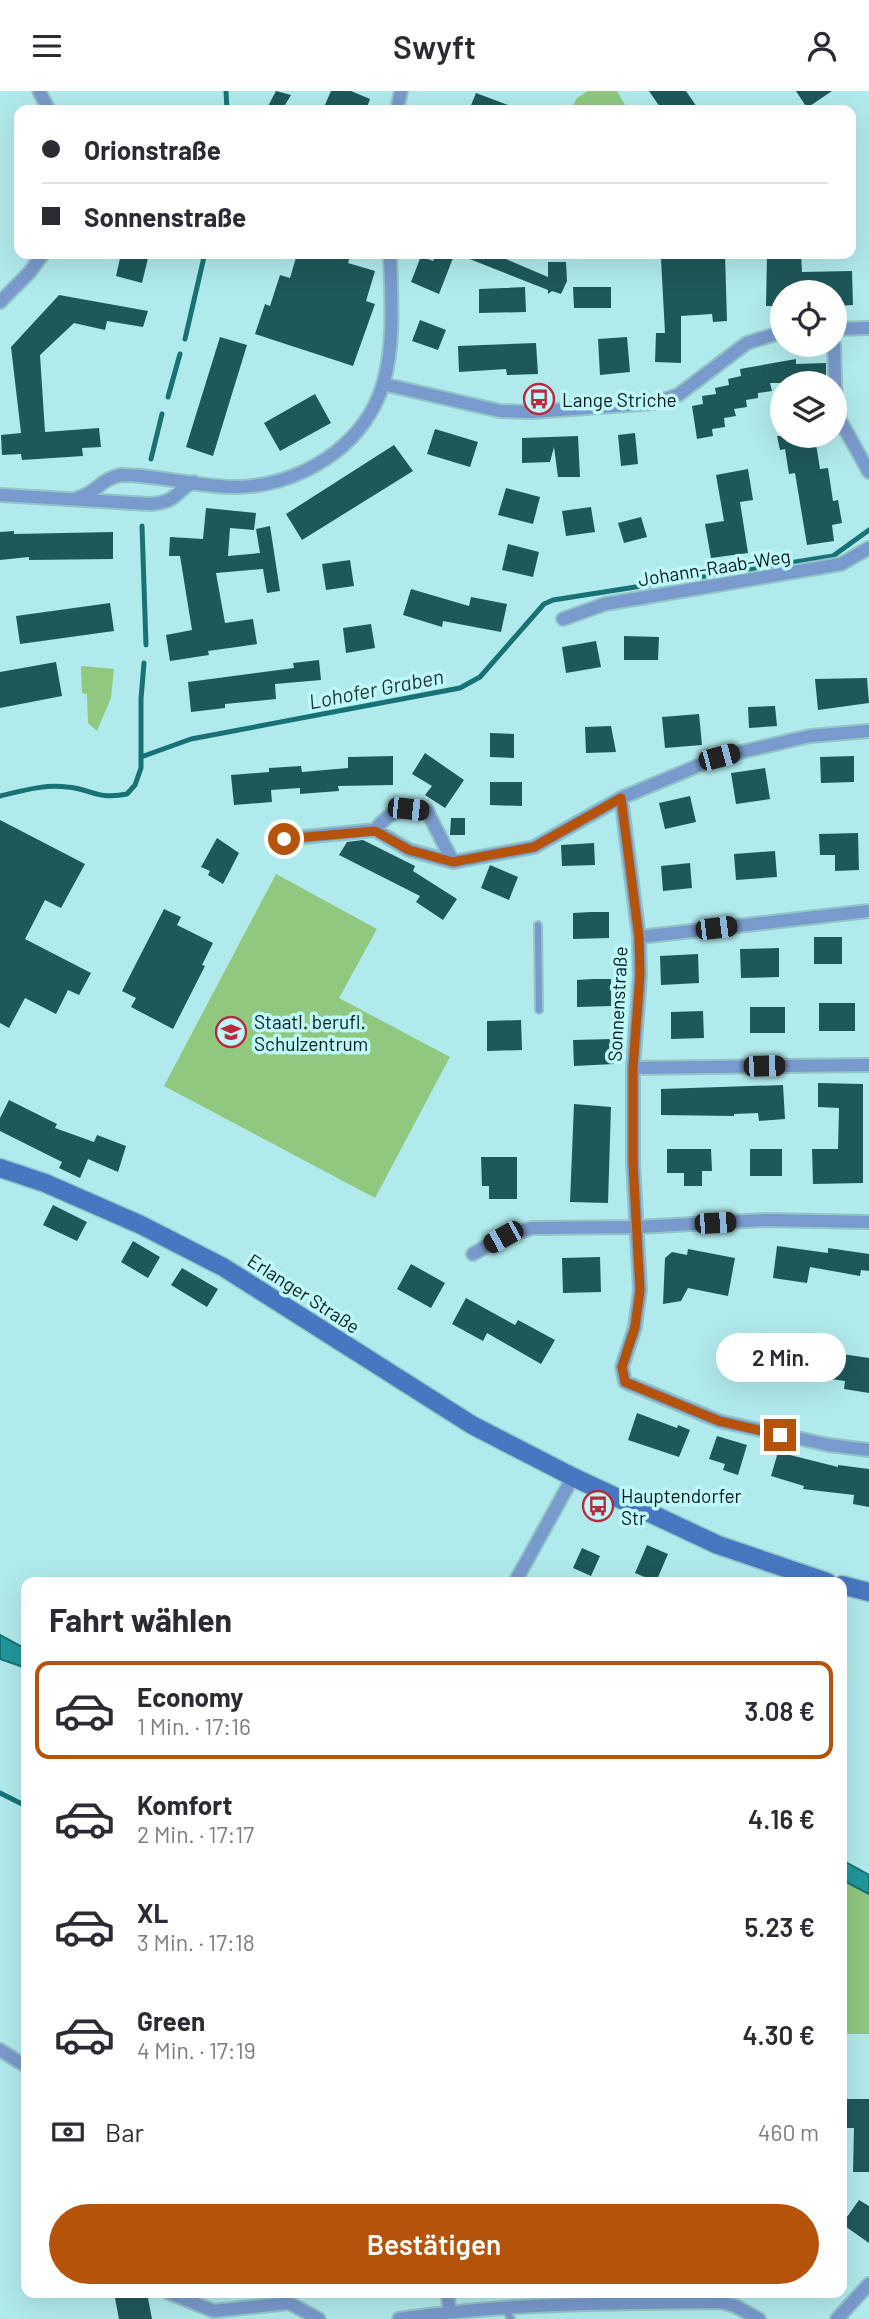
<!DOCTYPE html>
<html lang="de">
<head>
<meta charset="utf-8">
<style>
	body { margin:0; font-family:Barlow,sans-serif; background:#f7f7f7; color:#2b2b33; height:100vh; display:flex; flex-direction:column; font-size:26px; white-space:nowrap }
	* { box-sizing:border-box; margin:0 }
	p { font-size:23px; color:#7c7c81 }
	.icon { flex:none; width:38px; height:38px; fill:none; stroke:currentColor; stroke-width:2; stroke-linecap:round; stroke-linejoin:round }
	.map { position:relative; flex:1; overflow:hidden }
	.details { position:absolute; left:21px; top:1486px; width:826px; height:721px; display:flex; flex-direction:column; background:#fff; border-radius:14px; box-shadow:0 7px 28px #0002 }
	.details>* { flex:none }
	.banner { position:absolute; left:14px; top:14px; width:842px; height:154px; border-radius:14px; box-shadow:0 7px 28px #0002; display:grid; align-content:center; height:154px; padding:0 28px; background:#fff }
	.tools { position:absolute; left:770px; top:189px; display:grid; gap:14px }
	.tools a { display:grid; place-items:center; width:77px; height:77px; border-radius:50%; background:#fff; box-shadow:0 7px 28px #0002; font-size:35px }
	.end { position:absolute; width:32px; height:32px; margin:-16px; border:9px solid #b45309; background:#fff; box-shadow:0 0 0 4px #fff }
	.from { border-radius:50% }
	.bubble { position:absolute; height:49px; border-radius:24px; background:#fff; box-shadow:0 7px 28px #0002; font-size:23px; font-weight:600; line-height:49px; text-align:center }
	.car { position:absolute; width:21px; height:42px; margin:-21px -10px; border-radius:9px; box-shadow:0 0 5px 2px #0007; background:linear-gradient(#222 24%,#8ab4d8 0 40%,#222 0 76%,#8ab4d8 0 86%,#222 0) }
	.banner b { display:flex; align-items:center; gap:24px; height:66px; font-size:26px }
	.banner b+b { border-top:2px solid #e1e1e2 }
	.banner i { width:18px; height:18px; background:#2b2b33 }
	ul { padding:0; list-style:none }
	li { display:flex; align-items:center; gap:21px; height:98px; margin:0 14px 10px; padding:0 14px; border:4px solid transparent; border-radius:14px }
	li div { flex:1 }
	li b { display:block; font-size:26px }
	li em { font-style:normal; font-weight:600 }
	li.selected { border-color:#b45309 }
	li>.icon { width:63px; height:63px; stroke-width:1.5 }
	h2 { padding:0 28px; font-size:32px; line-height:84px }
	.pay { display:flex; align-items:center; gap:18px; height:77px; padding:0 28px; font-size:26px }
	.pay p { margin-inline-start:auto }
	.primary-button { display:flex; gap:14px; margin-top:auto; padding:14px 28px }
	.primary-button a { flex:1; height:80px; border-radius:42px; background:#b45309; color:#fff; font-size:28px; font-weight:600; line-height:80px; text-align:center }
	header { display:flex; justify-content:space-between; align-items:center; height:91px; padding:0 28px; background:#fff; font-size:32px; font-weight:600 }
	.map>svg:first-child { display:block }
	.green { fill:#90c87f }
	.water { fill:#20979b; stroke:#187275; stroke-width:2 }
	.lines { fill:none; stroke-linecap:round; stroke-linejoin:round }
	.stream { stroke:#187275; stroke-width:5 }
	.building { fill:#1f585a }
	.lane-casing { stroke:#92c5c7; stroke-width:10 }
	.street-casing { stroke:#92c5c7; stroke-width:16 }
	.secondary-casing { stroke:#92c5c7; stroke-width:21 }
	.lane { stroke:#799acc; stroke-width:6 }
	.street { stroke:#799acc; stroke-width:12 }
	.secondary { stroke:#4777c0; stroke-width:18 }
	.route { stroke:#b45309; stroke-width:9 }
	.labels { text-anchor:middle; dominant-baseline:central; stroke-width:7; stroke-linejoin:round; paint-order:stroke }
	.poi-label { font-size:19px; fill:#051c1d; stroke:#bef8f9; text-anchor:start }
	.street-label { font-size:19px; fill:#051c1d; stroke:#bef8f9 }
	.water-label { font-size:21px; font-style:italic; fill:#1d3637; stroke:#bef8f9 }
</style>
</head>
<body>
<header><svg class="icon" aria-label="menu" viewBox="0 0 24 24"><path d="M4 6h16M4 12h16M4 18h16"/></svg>Swyft<svg class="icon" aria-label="person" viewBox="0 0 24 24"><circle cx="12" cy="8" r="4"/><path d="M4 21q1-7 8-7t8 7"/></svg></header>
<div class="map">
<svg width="869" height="2228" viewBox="0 0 869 2228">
	<rect width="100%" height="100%" fill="#b1eaec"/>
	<!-- green -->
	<path class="green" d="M588,0H617L628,19H581L572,16L577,7Z
		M81,575L114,578L111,607L97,640L88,632L87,603L82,602Z
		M276,783L377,838L339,907L450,966L375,1107L164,995Z
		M842,1789L869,1803V1943H842Z"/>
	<!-- water -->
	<path class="water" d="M0,1544L26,1558V1577L0,1568Z
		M842,1769L869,1784V1803L842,1789Z"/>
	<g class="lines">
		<!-- stream -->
		<path class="stream" d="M226,0L227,19
			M185,248L204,166
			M168,306L180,263
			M151,368L162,323
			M142,435L146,554
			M141,666L191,648L460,597L480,586L544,513L553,509L833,465L869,439
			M0,705C22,700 44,693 67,696C92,698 97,709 127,703L135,694L141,677V608L144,572
			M0,1702L26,1715"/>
	</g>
	<!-- building -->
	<path class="building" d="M276,0L291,4L282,19H266Z
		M331,0H351L370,8L366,19H331L324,16Z
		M649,0H686L699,19H662Z
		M796,0H832L807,17Z
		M476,2L519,18L518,19H469Z
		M121,163H149L142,192L116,185Z
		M297,163H351L348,172L375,180L366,210L375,213L353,275L255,243L265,213L270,215L280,184L290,187Z
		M436,163L453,167L439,203L411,191L421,165L433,170Z
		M457,163H502L501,166L548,186V171H566L567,190L561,203L552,200L548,203V199Z
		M710,163H725L727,230L713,231L712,223L681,225V272L655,271L656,242H665L661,168L710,166Z
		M767,163H801L802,181L852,180L853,214L835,215V201H782V215H766Z
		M525,196L526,221L479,222V198Z
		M573,196H611V217H574Z
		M59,204L148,220L143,236L107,230L105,239L74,232L40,264L45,341L99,337L101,356L82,357L83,365L22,369L21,363L2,364L1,344L21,342L11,256Z
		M420,229L446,239L438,259L412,250Z
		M220,246L247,254L213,365L186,356Z
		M627,246L630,281L600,284L598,248Z
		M536,252L538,283L507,284L506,278L459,281L458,255Z
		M796,268V273L826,272V292H770L772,300L758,302V307L746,309L747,316L734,318L736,325L724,327L725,336L712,338L713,345L697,348L692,315L703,313L702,305L716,303L715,297L729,294L728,288L741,285L740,278Z
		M315,303L331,332L280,360L264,332Z
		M435,338L478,351L470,376L427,363Z
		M635,342L638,373L621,375L618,344Z
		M578,345L580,386H558L554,356L550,371L522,372V347Z
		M777,345H819L820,353H816L820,378L828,377L833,410L838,409L842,432L832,434L834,450L807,454L795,382L789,383L785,358L780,359Z
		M394,354L413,380L302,449L286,423Z
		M748,378L753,409L740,411L748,462L711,467L705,433L724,430L716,384Z
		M506,397L540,406L533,433L498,424Z
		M591,416L595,441L566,445L562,420Z
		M206,417L256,422L254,439L230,437L228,465L260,462L256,438L270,435L280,500L267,502L263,478L216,482L225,532L253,528L257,553L208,560L209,564L170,570L166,544L192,539L180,465H169L170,446L203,448Z
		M641,426L647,446L624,452L618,432Z
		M14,440V443L113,441V468L29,469V466L0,469V441Z
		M508,453L539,461L533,486L502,479Z
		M350,469L354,495L326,499L322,473Z
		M411,498L469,515L471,506L507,513L501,541L443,530L442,536L403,524Z
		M110,512L114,540L20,553L16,525Z
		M371,533L375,557L346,562L343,537Z
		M624,545L659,546L658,569H624Z
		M596,550L601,576L566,582L562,556Z
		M319,569L321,589L275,593L276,608L225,613V617L191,621L188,591L294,577L293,572Z
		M56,571L62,605L0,617V581Z
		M867,587L869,612L818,619L815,588Z
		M775,615L777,635L749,637L748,616Z
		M699,623L702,654L665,657L662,626Z
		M611,635L616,661L586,662L585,636Z
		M490,642L514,643V667L490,666Z
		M425,662L464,689L445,717L425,704L432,695L412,683Z
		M393,665V694L338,695L339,700L300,703V697L271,699L272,711L234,714L231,684L269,681V677L301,675L302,681L348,677V666Z
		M854,665V691L821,692L820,666Z
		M765,677L770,708L736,713L731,682Z
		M490,691H522V715L490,714Z
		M690,705L696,731L665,738L659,712Z
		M451,727H465V744H450Z
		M0,729L85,773L61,817L45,809L25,848L91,882L79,904L68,899L56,923L25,907L9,937L0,932Z
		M858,742L859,779L835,780V764H820L819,743Z
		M217,747L239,762L223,793L208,784L210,780L201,776Z
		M363,749L415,775L413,780L457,808L443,829L416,811L420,805L339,764L347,751Z
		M594,752L595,774L562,775L561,754Z
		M775,760L777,786L736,789L734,763Z
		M690,772L692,797L663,800L661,775Z
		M490,774L518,786L509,809L481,797Z
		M164,818L181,826L177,834L213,852L202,874L205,875L173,938L131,916L136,907L122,900Z
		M591,821H609V847L573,848V822Z
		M814,846H842V873H814Z
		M779,857V886L741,887L740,858Z
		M698,863L699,892L661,894L660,865Z
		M593,888H611V915L577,916V889Z
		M819,912H855V940H819Z
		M750,916H785V942H750Z
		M703,920L704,947L671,948V921Z
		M521,929L522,959L487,960V930Z
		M613,948L614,973L574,975L573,949Z
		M818,992L863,993V1092L813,1093L812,1058H838L839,1017L818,1016Z
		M783,994L785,1028L759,1030L758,1022L734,1023V1025L661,1024V998Z
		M9,1009L57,1033L55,1037L94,1051L97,1044L126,1055L118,1081L88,1068L80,1087L59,1077L62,1071L0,1040V1027Z
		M574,1013L611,1016L608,1112L570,1111Z
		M667,1058H711L712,1080H702V1095H684V1082H667Z
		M750,1058H782V1085H750Z
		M481,1066H517V1108H489V1095H482Z
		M53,1114L87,1131L77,1150L43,1134Z
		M133,1150L160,1166L148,1187L121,1171Z
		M777,1155L828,1162V1157L869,1163V1180L861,1179L860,1185L810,1176L807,1192L773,1187Z
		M688,1158L735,1167L728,1205L688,1197L681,1210L663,1213L665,1167L672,1161L687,1164Z
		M600,1166L601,1201L563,1202L562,1167Z
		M411,1173L445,1192L431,1217L397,1198Z
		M182,1177L218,1198L207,1216L171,1194Z
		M466,1207L515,1234L518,1229L555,1249L541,1273L487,1242L483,1250L452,1233Z
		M768,1252L869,1267V1302L844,1298L845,1290L802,1284V1288L778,1284L779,1278L764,1275Z
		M637,1322L677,1337L678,1334L690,1339L679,1366L628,1349Z
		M717,1345L747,1354L738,1384L723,1379L725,1373L709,1368Z
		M778,1361L838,1376V1374L869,1378V1416L853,1413L854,1404L803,1398L804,1395L771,1385Z
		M647,1454L668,1463L656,1491L635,1482Z
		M582,1457L600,1465L591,1485L573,1477Z
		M842,2008H869V2081H853L854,2037H844L842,2033Z
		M859,2109L869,2115V2152L842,2133Z
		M147,2202L152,2228H119L115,2207Z"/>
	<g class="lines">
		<!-- lane casing -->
		<g class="lane-casing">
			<path id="lane" d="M538,834L539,919
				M505,2217L511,2228"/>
		</g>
		<!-- street casing -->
		<g class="street-casing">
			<path id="street" d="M39,0L49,19
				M397,19L401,0
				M0,211L29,182L43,163
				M835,238L869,237
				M834,254L836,322L869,381
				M383,293L500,320L532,321L654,312L678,304L747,252L782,241
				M0,404L150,413C179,411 174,400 194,391
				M77,407C95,403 102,387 121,384C158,384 195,395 232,396C297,397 366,356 384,290C395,249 391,205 390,163
				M563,528L605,513L841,473L869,457
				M869,640L810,645L719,666L621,707L639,846L640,885L633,977V1072L640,1199L635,1236L622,1276L625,1291L719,1330L829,1354L869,1359
				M375,739C391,719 401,717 427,720L453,771
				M283,748L375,739L409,759L453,771L534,756L621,707
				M639,846L869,820
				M633,977L869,974
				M473,1163L503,1146L532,1137L638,1136L766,1129L869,1131
				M515,1491L573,1386
				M0,1959L26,1975
				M169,2202L214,2220L289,2212
				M448,2202L449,2221
				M289,2212L319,2228
				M399,2228C506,2212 613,2212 721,2211L735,2215L759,2228
				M837,2228L869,2193"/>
		</g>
		<!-- secondary casing -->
		<g class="secondary-casing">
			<path id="secondary" d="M0,1077L45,1092L141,1134L223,1176L472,1334L573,1386L718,1454L827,1491
				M842,1494L869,1501"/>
		</g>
		<!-- lane -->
		<use href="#lane" class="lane"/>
		<!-- street -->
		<use href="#street" class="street"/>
		<!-- secondary -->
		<use href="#secondary" class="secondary"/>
	</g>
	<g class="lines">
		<!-- route -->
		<path class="route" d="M284,748L375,740L409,759L453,771L534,756L621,707L639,846L640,884L633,977V1072L640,1199L635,1236L622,1276L625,1291L719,1330L780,1344"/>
	</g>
	<!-- icons -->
	<defs>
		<g id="bus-ring" transform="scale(1.575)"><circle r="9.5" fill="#bef8f9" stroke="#ba293e" stroke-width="1.5"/><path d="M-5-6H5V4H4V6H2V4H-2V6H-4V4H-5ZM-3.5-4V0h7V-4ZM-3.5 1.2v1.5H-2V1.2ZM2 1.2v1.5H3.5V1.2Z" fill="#ba293e"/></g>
		<g id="school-ring" transform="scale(1.575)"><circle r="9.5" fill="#bef8f9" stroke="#ba293e" stroke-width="1.5"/><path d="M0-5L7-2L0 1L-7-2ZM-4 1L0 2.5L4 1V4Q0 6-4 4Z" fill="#ba293e"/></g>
	</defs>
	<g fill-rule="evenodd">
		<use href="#bus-ring" x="539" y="308"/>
		<use href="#school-ring" x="231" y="941"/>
		<use href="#bus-ring" x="598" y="1415"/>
	</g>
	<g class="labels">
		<!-- poi labels -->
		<g class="poi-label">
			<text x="562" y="308">Lange Striche</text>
			<text x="254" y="930">Staatl. berufl.<tspan x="254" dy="22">Schulzentrum</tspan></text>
			<text x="621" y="1404">Hauptendorfer<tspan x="621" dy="22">Str</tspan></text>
		</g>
		<!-- street labels -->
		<g class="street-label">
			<text transform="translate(714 476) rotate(-9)">Johann-Raab-Weg</text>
			<text transform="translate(617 913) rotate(-87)">Sonnenstraße</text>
			<text transform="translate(304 1202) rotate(33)">Erlanger Straße</text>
		</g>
		<!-- water labels -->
		<g class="water-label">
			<text transform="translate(376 597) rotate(-11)">Lohofer Graben</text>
		</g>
	</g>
</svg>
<div class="tools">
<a><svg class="icon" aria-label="locate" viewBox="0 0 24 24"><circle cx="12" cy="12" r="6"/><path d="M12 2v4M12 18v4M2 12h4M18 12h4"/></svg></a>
<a><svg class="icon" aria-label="layers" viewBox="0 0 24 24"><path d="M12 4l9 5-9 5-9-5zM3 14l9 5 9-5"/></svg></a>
</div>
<i class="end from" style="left:284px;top:748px"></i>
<i class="end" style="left:780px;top:1344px"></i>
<div class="bubble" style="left:716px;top:1242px;width:130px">2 Min.</div>
<i class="car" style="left:719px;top:666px;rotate:75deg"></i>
<i class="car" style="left:408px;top:718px;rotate:96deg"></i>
<i class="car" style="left:716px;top:837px;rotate:83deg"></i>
<i class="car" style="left:764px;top:975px;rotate:89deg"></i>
<i class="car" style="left:715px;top:1132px;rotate:87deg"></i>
<i class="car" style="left:503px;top:1146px;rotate:241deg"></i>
<div class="banner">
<b><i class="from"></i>Orionstraße</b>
<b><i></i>Sonnenstraße</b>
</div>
<section class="details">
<h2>Fahrt wählen</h2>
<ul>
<li class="selected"><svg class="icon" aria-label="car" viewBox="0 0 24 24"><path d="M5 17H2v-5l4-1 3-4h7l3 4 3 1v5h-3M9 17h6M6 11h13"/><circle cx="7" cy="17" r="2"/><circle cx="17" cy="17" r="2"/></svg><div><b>Economy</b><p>1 Min. · 17:16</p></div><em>3.08 €</em></li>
<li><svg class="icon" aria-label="car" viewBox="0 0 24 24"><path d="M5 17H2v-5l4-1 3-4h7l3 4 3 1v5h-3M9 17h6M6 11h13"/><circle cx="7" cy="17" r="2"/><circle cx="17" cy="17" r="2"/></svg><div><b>Komfort</b><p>2 Min. · 17:17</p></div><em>4.16 €</em></li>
<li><svg class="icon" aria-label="car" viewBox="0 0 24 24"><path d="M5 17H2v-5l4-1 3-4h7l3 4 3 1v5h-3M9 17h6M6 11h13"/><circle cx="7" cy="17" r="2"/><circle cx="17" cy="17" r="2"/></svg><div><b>XL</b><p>3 Min. · 17:18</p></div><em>5.23 €</em></li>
<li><svg class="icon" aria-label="car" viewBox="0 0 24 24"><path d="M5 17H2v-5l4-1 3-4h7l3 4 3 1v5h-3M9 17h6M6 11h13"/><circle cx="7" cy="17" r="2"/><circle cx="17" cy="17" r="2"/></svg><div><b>Green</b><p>4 Min. · 17:19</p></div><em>4.30 €</em></li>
</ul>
<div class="pay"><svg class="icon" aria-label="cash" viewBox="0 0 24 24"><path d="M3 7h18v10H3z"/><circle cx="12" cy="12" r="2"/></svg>Bar<p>460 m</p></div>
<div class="primary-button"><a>Bestätigen</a></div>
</section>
</div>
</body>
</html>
